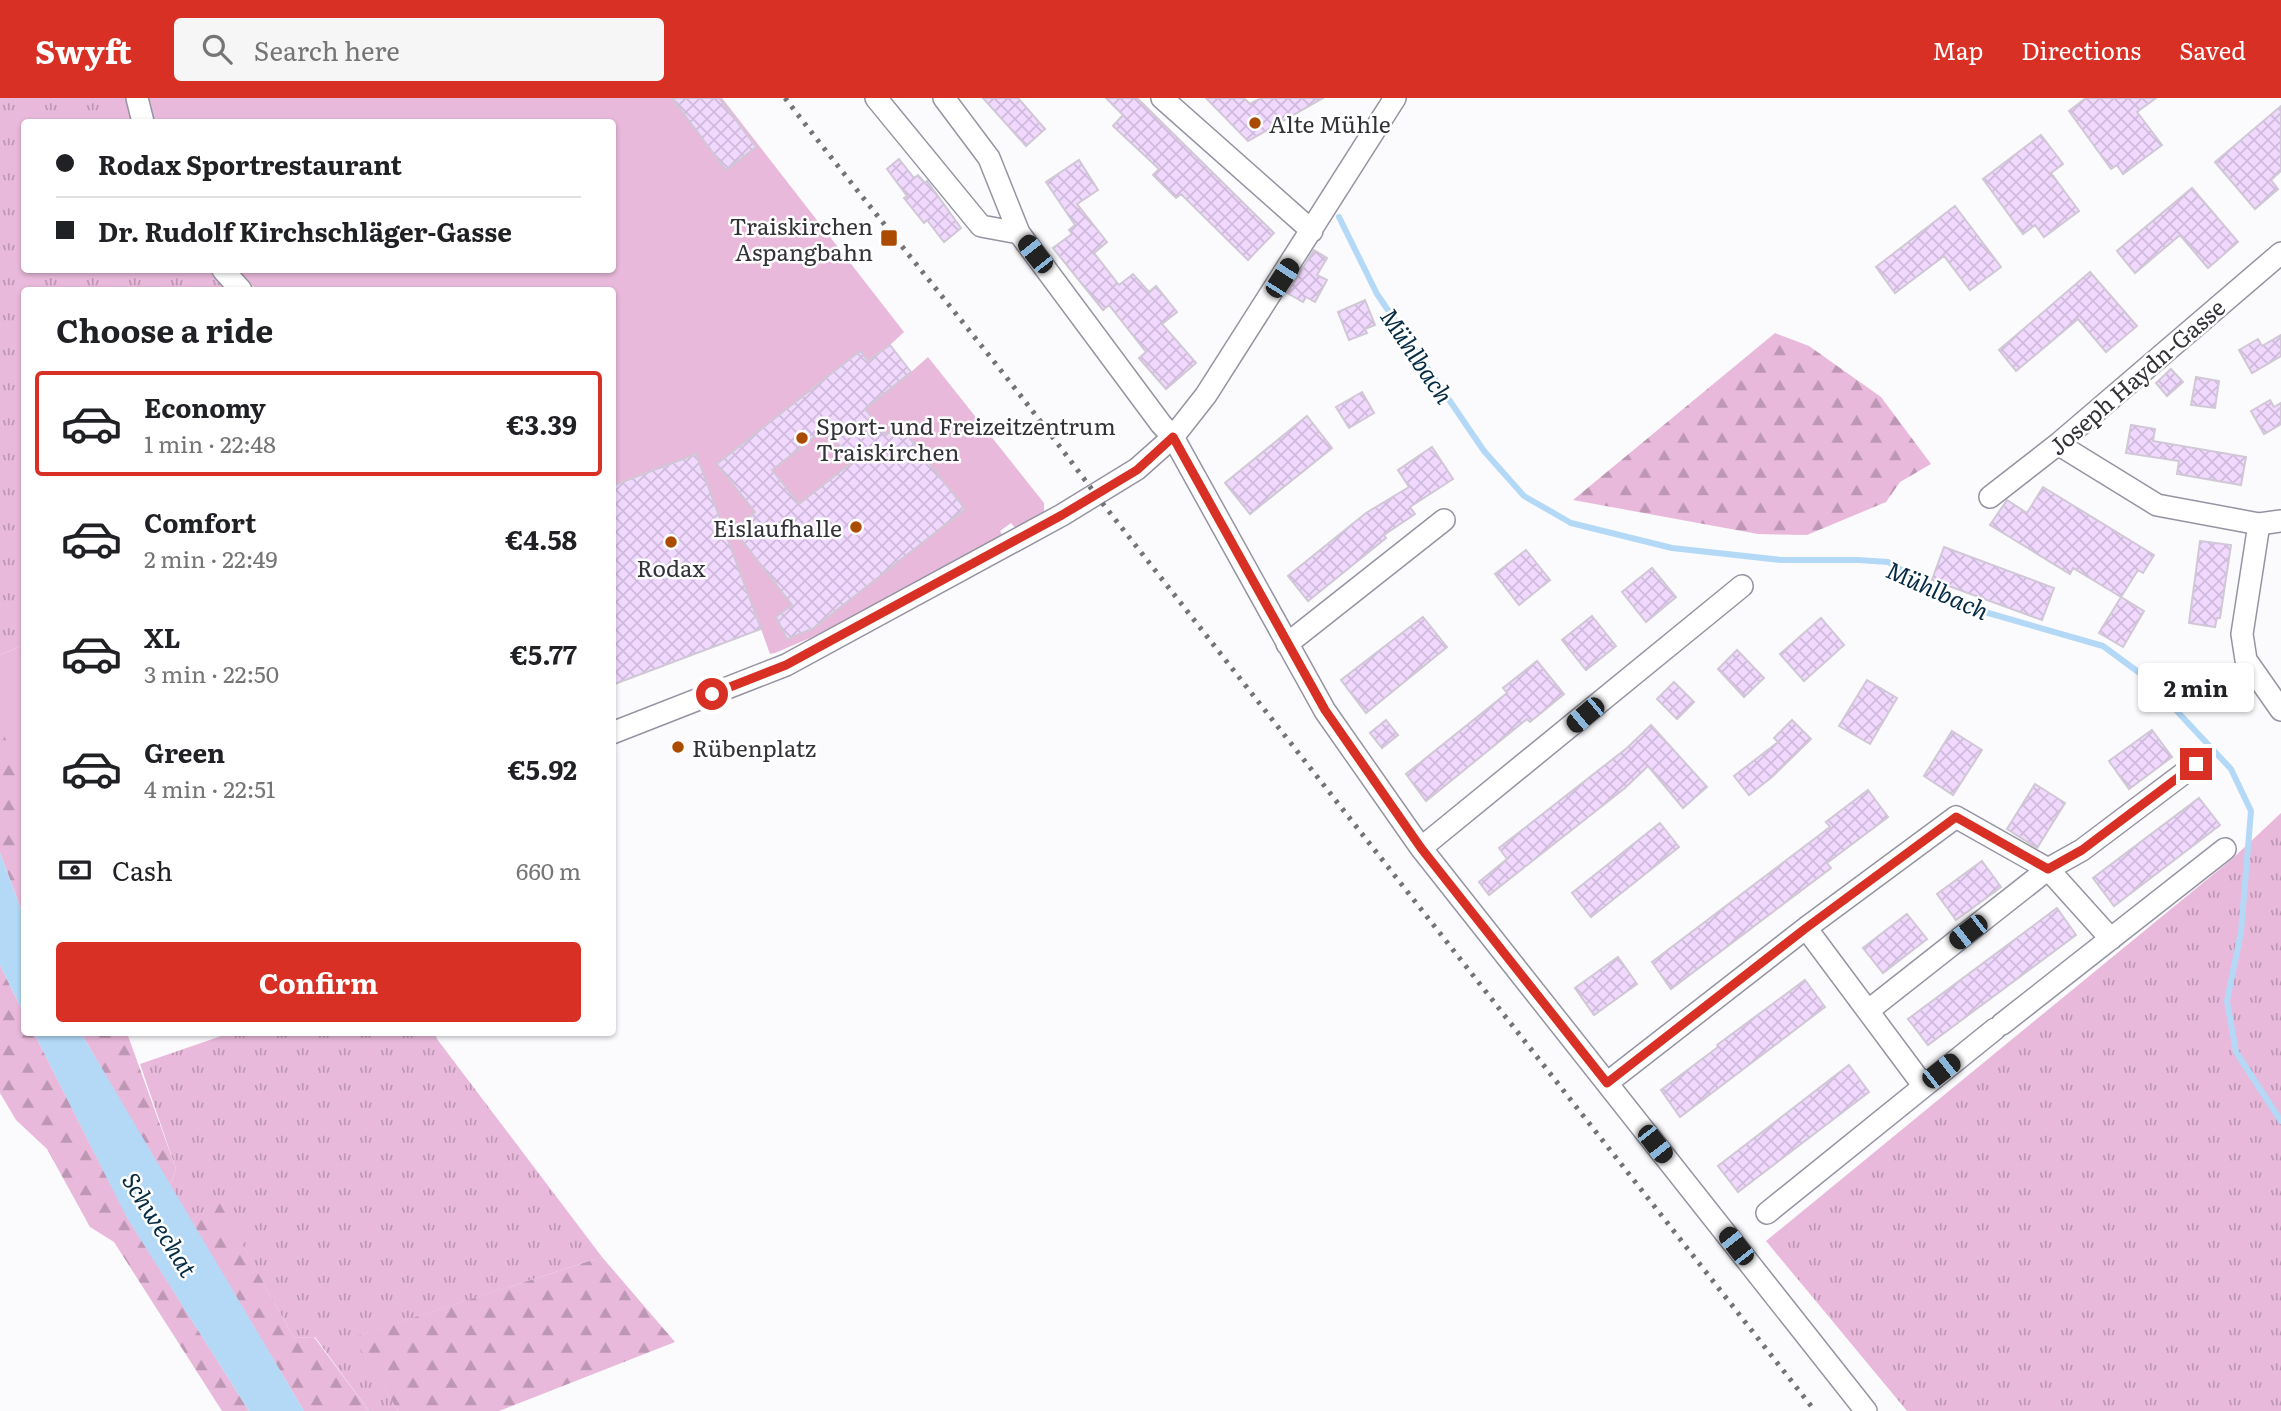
<!DOCTYPE html>
<html lang="en">
<head>
<meta charset="utf-8">
<style>
	body { margin:0; font-family:Literata,serif; background:#f6f6f6; color:#202124; height:100vh; display:flex; flex-direction:column; font-size:26px; white-space:nowrap }
	* { box-sizing:border-box; margin:0 }
	p { font-size:23px; color:#757577 }
	.icon { flex:none; width:38px; height:38px; fill:none; stroke:currentColor; stroke-width:2; stroke-linecap:round; stroke-linejoin:round }
	.map { position:relative; flex:1; overflow:hidden }
	.drawer { position:absolute; left:21px; top:189px; width:595px; height:749px; display:flex; flex-direction:column; background:#fff; border-radius:7px; box-shadow:0 2px 5px #0004 }
	.drawer>* { flex:none }
	.guide { position:absolute; left:21px; top:21px; width:595px; height:154px; border-radius:7px; box-shadow:0 2px 5px #0004; display:grid; align-content:center; height:154px; padding:0 35px; background:#fff }
	.end { position:absolute; width:32px; height:32px; margin:-16px; border:9px solid #d93025; background:#fff; box-shadow:0 0 0 4px #fff }
	.from { border-radius:50% }
	.bubble { position:absolute; height:49px; border-radius:7px; background:#fff; box-shadow:0 2px 5px #0004; font-size:23px; font-weight:700; line-height:49px; text-align:center }
	.car { position:absolute; width:21px; height:42px; margin:-21px -10px; border-radius:9px; box-shadow:0 0 5px 2px #0007; background:linear-gradient(#222 24%,#8ab4d8 0 40%,#222 0 76%,#8ab4d8 0 86%,#222 0) }
	.guide b { display:flex; align-items:center; gap:24px; height:66px; font-size:26px }
	.guide b+b { border-top:2px solid #e0e0e0 }
	.guide i { width:18px; height:18px; background:#202124 }
	ul { padding:0; list-style:none }
	li { display:flex; align-items:center; gap:21px; height:105px; margin:0 14px 10px; padding:0 21px; border:4px solid transparent; border-radius:7px }
	li div { flex:1 }
	li b { display:block; font-size:26px }
	li em { font-style:normal; font-weight:700 }
	li.on { border-color:#d93025 }
	li>.icon { width:63px; height:63px; stroke-width:1.5 }
	h2 { padding:0 35px; font-size:32px; line-height:84px }
	.pay { display:flex; align-items:center; gap:18px; height:77px; padding:0 35px; font-size:26px }
	.pay p { margin-inline-start:auto }
	.cta { display:flex; gap:14px; margin-top:auto; padding:14px 35px }
	.cta a { flex:1; height:80px; border-radius:7px; background:#d93025; color:#fff; font-size:28px; font-weight:700; line-height:80px; text-align:center }
	header { display:flex; align-items:center; gap:42px; box-sizing:border-box; height:98px; padding:0 35px; background:#d93025; color:#fff }
	header strong { font-size:33px }
	nav { display:flex; gap:38px; margin-inline-start:auto; font-size:24px }
	.search { width:490px; height:63px; background:#f6f6f6; display:flex; align-items:center; gap:18px; box-sizing:border-box; padding:0 24px; border-radius:7px; color:#757577; font-size:26px }
	.map>svg:first-child { display:block }
	.grass { fill:url(#grass-tufts) }
	.forest { fill:url(#forest-firs) }
	.park { fill:#e9b9db }
	.water { fill:#b3d9f7 }
	.lines { fill:none; stroke-linecap:round; stroke-linejoin:round }
	.stream { stroke:#b3d9f7; stroke-width:6 }
	.building { fill:url(#building-cross-hatch); stroke:#d0c8d5; stroke-width:2; fill-rule:evenodd }
	.minor-casing { stroke:#9594a2; stroke-width:24 }
	.minor { stroke:#fff; stroke-width:21 }
	.rail { stroke:#727277; stroke-width:5; stroke-dasharray:3.5 7; stroke-linecap:butt }
	.route { stroke:#d93025; stroke-width:9 }
	.poi-dot { fill:#ab4b00; stroke:#fff; stroke-width:2.5 }
	.labels { text-anchor:middle; dominant-baseline:central; stroke-width:5; stroke-linejoin:round; paint-order:stroke }
	.poi-label { font-size:23px; fill:#323238; stroke:#fff; text-anchor:start }
	.street-label { font-size:23px; fill:#323238; stroke:#fff }
	.water-label { font-size:24px; font-style:italic; fill:#062c45; stroke:#fff }
</style>
</head>
<body>
<header>
<strong>Swyft</strong>
<div class="search"><svg class="icon" aria-label="search" viewBox="0 0 24 24"><circle cx="10" cy="10" r="6"/><path d="M15 15l6 6"/></svg>Search here</div>
<nav><a>Map</a><a>Directions</a><a>Saved</a></nav>
</header>
<div class="map">
<svg width="2281" height="1313" viewBox="0 0 2281 1313">
	<defs>
		<pattern id="grass-tufts" width="24" height="20" patternUnits="userSpaceOnUse" patternTransform="scale(1.75)"><rect width="24" height="20" fill="#e9b9db"/><path d="M3 7l-1-3M5 7V3M7 7l1-3M15 17l-1-3M17 17v-4M19 17l1-3" fill="none" stroke="#bd97b3"/></pattern>
		<pattern id="forest-firs" width="22" height="20" patternUnits="userSpaceOnUse" patternTransform="scale(1.75)"><rect width="22" height="20" fill="#e9b9db"/><path d="M5 1l3.5 6h-7zM16 11l3.5 6h-7z" fill="#bd97b3"/></pattern>
		<pattern id="building-cross-hatch" width="8" height="8" patternUnits="userSpaceOnUse" patternTransform="scale(1.75)"><rect width="8" height="8" fill="#f1d8ff"/><path d="M0 0l8 8M0 8l8-8" fill="none" stroke="#cfbadb"/></pattern>
	</defs>
	<rect width="100%" height="100%" fill="#fbfafd"/>
	<!-- grass -->
	<path class="grass" d="M0,0H130L135,24H24V172H209L228,192H24V547L0,557Z
		M2281,715V1313H1907L1766,1143L2232,761Z
		M230,935H435L437,941L602,1159L354,1239L398,1313H369L315,1239L294,1240L218,1103L191,1123L170,1088L176,1071L140,966Z"/>
	<!-- forest -->
	<path class="forest" d="M1775,235L1809,248L1881,299L1931,366L1900,384L1886,404L1807,437L1758,436L1573,402Z
		M0,557L24,568V819L0,755Z
		M0,867L24,916V934L34,935L127,1119L249,1313H222L114,1144L90,1129L47,1051L16,1022L0,995Z
		M81,935H127L176,1071L170,1088Z
		M218,1102L294,1240L314,1239L369,1313H304L191,1123Z
		M602,1159L675,1244L499,1313H398L353,1239Z"/>
	<!-- park -->
	<path class="park" d="M148,0H722L904,234L890,247L911,274L928,259L1044,405V416L1016,431L1011,425L1000,433L1002,437L824,534L775,555L770,556L761,531L614,586L612,192H257L238,172H612V24H152Z
		M24,547V688L0,627V557Z"/>
	<!-- water -->
	<path class="water" d="M0,755L24,819V916L0,867Z
		M34,935H81L304,1313H249L127,1120Z"/>
	<g class="lines">
		<!-- stream -->
		<path class="stream" d="M1339,119L1377,196L1484,353L1524,398L1571,425L1672,450L1781,462H1858L1888,464L1964,508L2103,548L2145,579L2231,671L2251,713L2241,834L2227,903L2236,954L2281,1023"/>
	</g>
	<!-- building -->
	<path class="building" d="M672,0H719L756,49L726,72Z
		M983,0H1018L1045,31L1026,48Z
		M1106,0H1137L1274,135L1248,162L1181,96L1176,100L1153,77L1159,71L1113,28L1123,17Z
		M1206,0H1244L1250,6L1261,0H1323L1248,43Z
		M2086,0H2156L2137,14L2162,47L2123,76L2117,67L2111,71L2069,13Z
		M2281,8V73L2271,82L2278,91L2255,111L2215,64Z
		M2041,37L2063,66L2051,75L2079,113L2044,139L2035,127L2023,136L1983,81Z
		M899,61L914,80L918,77L925,85L927,83L961,130L944,144L927,122L924,125L904,100L907,98L887,71Z
		M1079,62L1098,92L1077,106L1107,144L1094,155L1119,187L1133,176L1149,194L1156,188L1177,214L1162,226L1196,265L1166,291L1139,260L1146,254L1109,207L1103,212L1053,150L1072,136L1069,132L1075,127L1046,84Z
		M2192,90L2238,144L2208,170L2180,137L2135,175L2117,153Z
		M1955,108L2001,169L1970,192L1944,158L1895,195L1876,169Z
		M1314,152L1327,160L1317,177L1327,182L1315,204L1306,199L1303,204L1287,195Z
		M2090,174L2137,228L2106,254L2078,221L2016,273L1999,252Z
		M1365,202L1375,227L1365,231L1367,235L1349,242L1338,214Z
		M2281,237V258L2252,275L2239,252L2258,241L2262,248Z
		M890,247L911,274L865,311L886,337L899,327L965,411L814,530L787,541L776,519L792,507L734,432L755,414L717,366L860,253L868,263ZM826,330L852,364L799,406L772,372Z
		M2171,271L2183,284L2167,298L2156,285Z
		M2196,279L2219,283L2215,310L2191,307Z
		M1362,294L1374,315L1349,330L1336,309Z
		M2270,302L2274,309L2281,305V326L2264,336L2251,313Z
		M1307,318L1332,350L1250,416L1225,385Z
		M2131,327L2155,331L2153,343L2246,359L2241,387L2177,376L2179,363L2126,355Z
		M1432,349L1453,381L1410,409L1415,416L1384,437L1386,440L1308,503L1288,478L1366,415L1409,389L1398,372Z
		M696,356L761,531L612,587V388Z
		M2043,389L2154,457L2143,475L2138,472L2121,499L2073,470L2070,476L1990,427L2007,402L2027,415Z
		M2200,443L2231,447L2220,520H2217L2215,529L2189,525Z
		M1944,449L2054,490L2042,522L1932,482Z
		M1526,452L1550,482L1519,507L1495,476Z
		M1652,470L1676,499L1646,524L1622,494Z
		M2121,499L2144,513L2123,549L2099,535Z
		M1592,518L1616,548L1586,572L1562,542Z
		M1423,519L1447,549L1366,615L1341,582Z
		M1821,520L1844,547L1804,583L1780,556Z
		M1737,552L1764,580L1744,599L1718,571Z
		M1537,563L1564,596L1530,624L1527,621L1426,703L1406,676L1507,595L1503,590Z
		M1867,582L1897,600L1870,646L1839,628Z
		M1674,584L1694,604L1677,621L1657,601Z
		M1386,622L1398,637L1382,650L1370,635Z
		M1792,622L1811,641L1772,679L1749,697L1734,678L1778,644L1774,640Z
		M1651,627L1707,689L1683,710L1648,668L1625,690L1489,797L1479,784L1507,761L1499,750L1627,650Z
		M2152,632L2172,659L2129,691L2109,663Z
		M1952,633L1982,652L1953,697L1924,678Z
		M2035,686L2065,705L2037,750L2007,731Z
		M1868,692L1888,719L1827,765L1831,770L1671,891L1652,864L1830,729L1826,724Z
		M2199,700L2220,727L2114,808L2093,780Z
		M1660,725L1679,749L1591,819L1572,795Z
		M1982,763L2001,789L1956,822L1937,796Z
		M2057,810L2076,837L1928,947L1908,921Z
		M1907,816L1927,841L1883,875L1863,850Z
		M1618,859L1637,886L1594,917L1575,890Z
		M1805,882L1825,909L1680,1019L1661,992L1718,949L1717,947Z
		M1849,967L1869,994L1738,1094L1718,1068Z"/>
	<g class="lines">
		<!-- minor casing -->
		<g class="minor-casing">
			<path id="minor" d="M137,0L143,24
				M876,0L981,128L1019,135
				M944,0L989,60L1019,135L1161,326L1173,339L1325,613L1421,750L1866,1313
				M1162,0L1312,133
				M223,172L241,192
				M2058,346L2157,407L2259,426L2281,423
				M1990,399L2058,346L2281,155
				M2259,426L2242,536L2246,562L2281,612
				M1287,546L1444,422
				M612,635L786,567L1062,417L1137,371L1173,339L1206,297L1395,0
				M1421,750L1742,488
				M1806,830L1923,987
				M1869,912L2048,771L2111,841
				M2002,926L2225,751
				M1607,985L1806,830L1956,719L2048,771L2082,752L2196,666
				M1767,1115L1995,931"/>
		</g>
		<!-- minor -->
		<use href="#minor" class="minor"/>
		<!-- rail -->
		<path class="rail" d="M785,0C887,133 996,261 1096,397L1815,1313"/>
	</g>
	<g class="lines">
		<!-- route -->
		<path class="route" d="M712,596L786,567L1062,417L1137,372L1173,339L1325,612L1421,750L1607,985L1806,830L1956,719L2048,771L2082,752L2196,666"/>
	</g>
	<!-- markers -->
	<g class="poi-dot">
		<circle cx="1255" cy="25" r="7"/>
		<rect x="880" y="131" width="18" height="18" rx="3.5"/>
		<circle cx="802" cy="340" r="7"/>
		<circle cx="856" cy="429" r="7"/>
		<circle cx="671" cy="444" r="7"/>
		<circle cx="678" cy="649" r="7"/>
	</g>
	<g class="labels">
		<!-- poi labels -->
		<g class="poi-label">
			<text x="1269" y="25">Alte Mühle</text>
			<text x="873" y="127" text-anchor="end">Traiskirchen<tspan x="873" dy="26">Aspangbahn</tspan></text>
			<text x="816" y="327">Sport- und Freizeitzentrum<tspan x="816" dy="26">Traiskirchen</tspan></text>
			<text x="842" y="429" text-anchor="end">Eislaufhalle</text>
			<text x="671" y="469" text-anchor="middle">Rodax</text>
			<text x="692" y="649">Rübenplatz</text>
		</g>
		<!-- street labels -->
		<g class="street-label">
			<text transform="translate(2136 278) rotate(-41)">Joseph Haydn-Gasse</text>
		</g>
		<!-- water labels -->
		<g class="water-label">
			<text transform="translate(1418 257) rotate(56)">Mühlbach</text>
			<text transform="translate(1938 491) rotate(24)">Mühlbach</text>
			<text transform="translate(161 1126) rotate(58)">Schwechat</text>
		</g>
	</g>
</svg>
<i class="end from" style="left:712px;top:596px"></i>
<i class="end" style="left:2196px;top:666px"></i>
<div class="bubble" style="left:2138px;top:565px;width:116px">2 min</div>
<i class="car" style="left:1035px;top:156px;rotate:322deg"></i>
<i class="car" style="left:1282px;top:180px;rotate:33deg"></i>
<i class="car" style="left:1585px;top:617px;rotate:230deg"></i>
<i class="car" style="left:1968px;top:834px;rotate:232deg"></i>
<i class="car" style="left:1941px;top:973px;rotate:52deg"></i>
<i class="car" style="left:1655px;top:1046px;rotate:142deg"></i>
<i class="car" style="left:1736px;top:1148px;rotate:322deg"></i>
<div class="guide">
<b><i class="from"></i>Rodax Sportrestaurant</b>
<b><i></i>Dr. Rudolf Kirchschläger-Gasse</b>
</div>
<section class="drawer">
<h2>Choose a ride</h2>
<ul>
<li class="on"><svg class="icon" aria-label="car" viewBox="0 0 24 24"><path d="M5 17H2v-5l4-1 3-4h7l3 4 3 1v5h-3M9 17h6M6 11h13"/><circle cx="7" cy="17" r="2"/><circle cx="17" cy="17" r="2"/></svg><div><b>Economy</b><p>1 min · 22:48</p></div><em>€3.39</em></li>
<li><svg class="icon" aria-label="car" viewBox="0 0 24 24"><path d="M5 17H2v-5l4-1 3-4h7l3 4 3 1v5h-3M9 17h6M6 11h13"/><circle cx="7" cy="17" r="2"/><circle cx="17" cy="17" r="2"/></svg><div><b>Comfort</b><p>2 min · 22:49</p></div><em>€4.58</em></li>
<li><svg class="icon" aria-label="car" viewBox="0 0 24 24"><path d="M5 17H2v-5l4-1 3-4h7l3 4 3 1v5h-3M9 17h6M6 11h13"/><circle cx="7" cy="17" r="2"/><circle cx="17" cy="17" r="2"/></svg><div><b>XL</b><p>3 min · 22:50</p></div><em>€5.77</em></li>
<li><svg class="icon" aria-label="car" viewBox="0 0 24 24"><path d="M5 17H2v-5l4-1 3-4h7l3 4 3 1v5h-3M9 17h6M6 11h13"/><circle cx="7" cy="17" r="2"/><circle cx="17" cy="17" r="2"/></svg><div><b>Green</b><p>4 min · 22:51</p></div><em>€5.92</em></li>
</ul>
<div class="pay"><svg class="icon" aria-label="cash" viewBox="0 0 24 24"><path d="M3 7h18v10H3z"/><circle cx="12" cy="12" r="2"/></svg>Cash<p>660 m</p></div>
<div class="cta"><a>Confirm</a></div>
</section>
</div>
</body>
</html>
